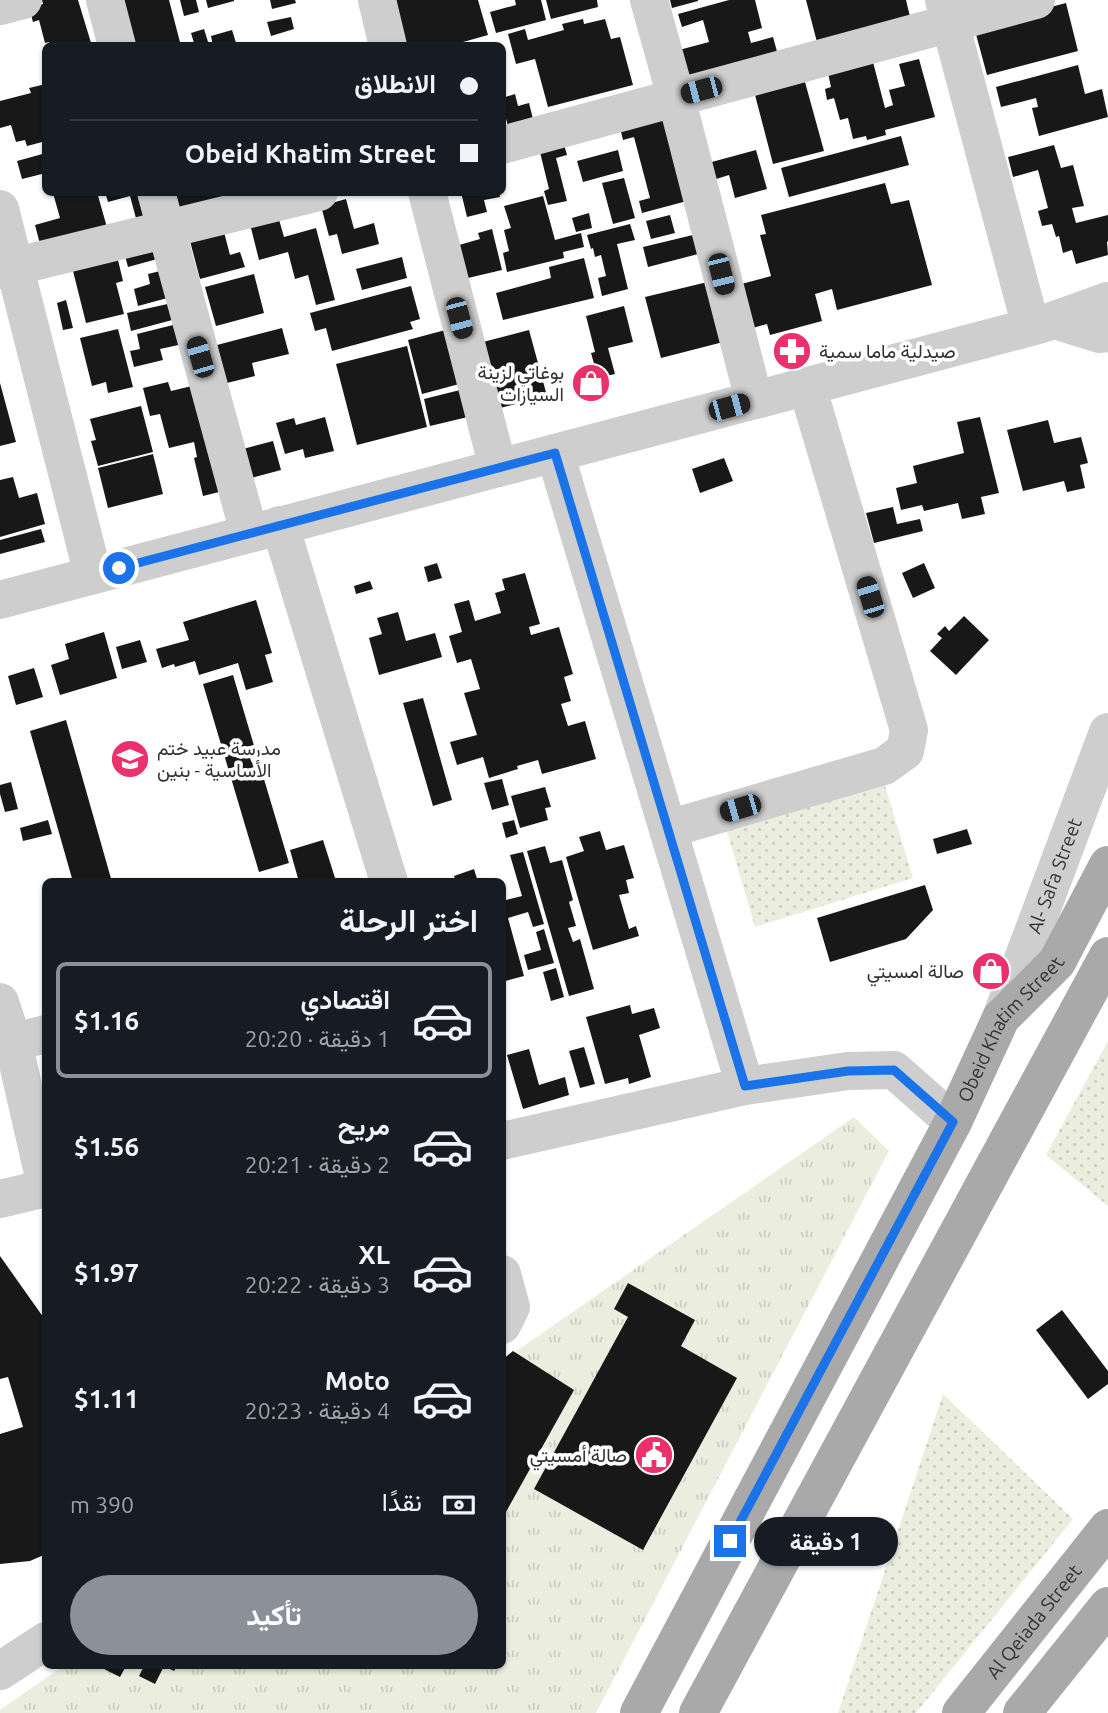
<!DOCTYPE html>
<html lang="ar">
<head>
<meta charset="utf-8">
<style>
	body { margin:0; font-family:Ubuntu,Vazirmatn,sans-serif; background:#242831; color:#f1f3f6; direction:rtl; height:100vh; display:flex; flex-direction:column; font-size:26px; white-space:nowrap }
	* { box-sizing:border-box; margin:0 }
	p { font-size:23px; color:#9ea1a6 }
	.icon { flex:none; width:38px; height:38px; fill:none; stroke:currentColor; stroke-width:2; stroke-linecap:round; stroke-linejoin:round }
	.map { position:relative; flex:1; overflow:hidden; direction:ltr }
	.sheet { position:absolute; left:42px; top:878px; width:464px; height:791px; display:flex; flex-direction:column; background:#171b24; border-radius:10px; box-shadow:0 2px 5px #0004; direction:rtl }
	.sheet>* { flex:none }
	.top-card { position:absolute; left:42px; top:42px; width:464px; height:154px; border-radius:10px; box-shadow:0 2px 5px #0004; direction:rtl; display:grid; align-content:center; height:154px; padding:0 28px; background:#171b24 }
	.end { position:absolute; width:32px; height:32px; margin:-16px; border:9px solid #1a73e8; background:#fff; box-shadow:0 0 0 4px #fff }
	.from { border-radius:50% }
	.bubble { position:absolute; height:49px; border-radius:24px; background:#171b24; box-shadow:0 2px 5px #0004; font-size:23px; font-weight:700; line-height:49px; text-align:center; direction:rtl }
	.car { position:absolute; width:21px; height:42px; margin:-21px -10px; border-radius:9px; box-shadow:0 0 5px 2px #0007; background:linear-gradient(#222 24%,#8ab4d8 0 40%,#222 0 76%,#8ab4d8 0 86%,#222 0) }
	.top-card b { display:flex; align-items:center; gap:24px; height:66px; font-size:26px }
	.top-card b+b { border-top:2px solid #363941 }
	.top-card i { width:18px; height:18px; background:#f1f3f6 }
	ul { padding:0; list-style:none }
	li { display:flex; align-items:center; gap:21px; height:116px; margin:0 14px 10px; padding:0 14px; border:4px solid transparent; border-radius:10px }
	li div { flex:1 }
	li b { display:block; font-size:26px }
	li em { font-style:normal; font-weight:700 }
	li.current { border-color:#8c9099 }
	li>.icon { width:63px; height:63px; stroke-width:1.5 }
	h2 { padding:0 28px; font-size:32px; line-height:84px }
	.pay { display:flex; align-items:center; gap:18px; height:77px; padding:0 28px; font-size:26px }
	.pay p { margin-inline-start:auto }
	.primary-button { display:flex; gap:14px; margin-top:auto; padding:14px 28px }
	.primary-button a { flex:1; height:80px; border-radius:42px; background:#8c9099; color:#fff; font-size:28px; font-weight:700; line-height:80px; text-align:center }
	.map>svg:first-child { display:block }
	.grass { fill:url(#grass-dots) }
	.park { fill:url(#park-tufts) }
	.building { fill:#181818 }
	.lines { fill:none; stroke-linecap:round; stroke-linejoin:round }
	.minor { stroke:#cecece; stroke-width:38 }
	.major { stroke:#a9a9a9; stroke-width:38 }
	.route { stroke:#1a73e8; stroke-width:9 }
	.labels { text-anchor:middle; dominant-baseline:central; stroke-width:7; stroke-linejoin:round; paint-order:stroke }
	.poi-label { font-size:19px; fill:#313131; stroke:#fff; text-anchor:end }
	.street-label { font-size:19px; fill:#313131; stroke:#fff }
</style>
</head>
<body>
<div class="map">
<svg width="1108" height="1713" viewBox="0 0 1108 1713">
	<defs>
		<pattern id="grass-dots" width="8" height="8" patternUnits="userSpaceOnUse" patternTransform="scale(1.75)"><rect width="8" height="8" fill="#ebeedf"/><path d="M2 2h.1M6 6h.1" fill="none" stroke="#cacdc0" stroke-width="1.8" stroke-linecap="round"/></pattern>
		<pattern id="park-tufts" width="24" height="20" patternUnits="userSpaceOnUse" patternTransform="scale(1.75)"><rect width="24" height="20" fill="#ebeedf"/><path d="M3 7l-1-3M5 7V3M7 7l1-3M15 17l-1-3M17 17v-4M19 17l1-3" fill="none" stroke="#cacdc0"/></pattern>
	</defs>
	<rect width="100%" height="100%" fill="#fff"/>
	<!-- grass -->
	<path class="grass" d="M883,779L913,878L755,927L726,828Z
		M1108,1041V1206L1046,1155Z
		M943,1394L1073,1519L916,1713H838Z"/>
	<!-- park -->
	<path class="park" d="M854,1117L889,1151L596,1713H0V1710L63,1666H502V1361Z"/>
	<!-- building -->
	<path class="building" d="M42,0H78L92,46H50L49,42L45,43L39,20L33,22L29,8L43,4Z
		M124,0H169L181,46H136Z
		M180,0H196L199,12L184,16Z
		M206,0H234V1L208,8Z
		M270,0H295L296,3L272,9Z
		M396,0H478L488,35L449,46H402Z
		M515,0H541L546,20L496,33L490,12L516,5Z
		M546,0H597L598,7L551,19Z
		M670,0H698V1L672,8Z
		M729,0H755L762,28L748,32L751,43L773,37L778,55L687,79L679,50L709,42L703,20L682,27L678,14Z
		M806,0H906L911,21L818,46Z
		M1066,3L1078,51L987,75L974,27Z
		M291,17L294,29L271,36L267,22Z
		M583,19L584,24L605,19L611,39L620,37L633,85L548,107L535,59L516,64L508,34L525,29L528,40L564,30L562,24Z
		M204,29L209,45L187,46L194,43L191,33Z
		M232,30L237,46H213L211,36Z
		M919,59L935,117L885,130L886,135L867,140L866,136L853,139L848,118L840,120L834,98L827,100L825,89L831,87L828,73L873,62L885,108L893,105L889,90L905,86L899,64Z
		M1078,65L1085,94L1102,89L1108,117L1039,136L1032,108L1038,107L1036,98L1001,107L996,87Z
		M805,82L824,151L773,164L755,95Z
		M46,84V141L27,146L25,140L16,142L11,125L0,128V101L31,93L29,88Z
		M515,94L518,106L529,103L533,119L508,126L502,104V98Z
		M665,116L687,201L642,213L639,201L650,198L634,137L623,140L620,128Z
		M901,136L909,165L789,197L781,168Z
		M563,141L567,155L556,158L567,201L548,205L544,191L549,189L539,148Z
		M1054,145L1061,168L1073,165L1084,206L1072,208L1076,223L1108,215V241L1107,242L1108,255L1076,264L1072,250L1063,253L1059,236L1056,237L1052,224L1042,226L1038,211L1048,208L1038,170L1013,177L1008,157Z
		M618,150L623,171L583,182L577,161Z
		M756,150L767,189L735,198L729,175L713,180L708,163Z
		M46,153V173L22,179L17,161Z
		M624,178L635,218L613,224L602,183Z
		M885,183L891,204L909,200L932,285L837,310L832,289L815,294L822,321L770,335L767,324L746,330L730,287L771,276L760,235L766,234L761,215Z
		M56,192H97L108,231L41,248L35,225L60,218L53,193Z
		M105,192H145L152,218L137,222L130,196L108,202Z
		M170,192H226L228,199L176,213Z
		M461,192H499L500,197L484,200L487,212L467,217Z
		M543,196L555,240L581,233L584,247L563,252L564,258L507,272L503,253L509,251L504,230L511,228L504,206Z
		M346,199L354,229L374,223L379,244L342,254L337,234L329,236L321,206Z
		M589,213L592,228L576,232L572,218Z
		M670,215L675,233L651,239L646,221Z
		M278,216L284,237L316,228L335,300L316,305L308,275L295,279L288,252L259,260L250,224Z
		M630,224L635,240L617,244L628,289L602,296L598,278L606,276L601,255L595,257L593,248L591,249L587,235Z
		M492,229L502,270L468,278L459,245L480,239L478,233Z
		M224,232L230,255L240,252L245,267L200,279L190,241Z
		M697,234L702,253L648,267L643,247Z
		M158,247L161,258L128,267L125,256Z
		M402,257L407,278L362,290L356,269Z
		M584,258L594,298L503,320L496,293L551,278L549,267Z
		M118,260L123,281L116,283L124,314L86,323L73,271Z
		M164,270L171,297L138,306L134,289L150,284L148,274Z
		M254,274L264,313L216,326L205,287Z
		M716,280L731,340L661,358L645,297Z
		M411,286L420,319L410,322L413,329L332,351L326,328L315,331L310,313Z
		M66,300L73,328L63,330L57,303Z
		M172,303L176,319L131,331L127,313Z
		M624,306L633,342L608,348L615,374L598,378L591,353L595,352L586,316Z
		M177,324L183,344L160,349L163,360L134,367L130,351L140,349L137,334Z
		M282,328L289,354L252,363L255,376L227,383L217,345Z
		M118,329L133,387L108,393L106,382L92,386L80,338Z
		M449,329L463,383L422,394L408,340Z
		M529,330L547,396L496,409L479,343Z
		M407,346L427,427L357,445L336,364Z
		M168,382L171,391L196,385L223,491L203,496L194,458L197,457L194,442L169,448L160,414L150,416L143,388Z
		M0,383L16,442L0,446Z
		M464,389L472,416L430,426L424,399Z
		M141,406L153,452L98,466L91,441L96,440L90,419Z
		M325,417L334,451L305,458L303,449L285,454L276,423L294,418L296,425Z
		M980,417L999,493L981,497L985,514L962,519L958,503L924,511L922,505L901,510L896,488L917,483L913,466L964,453L957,422Z
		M1048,420L1054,443L1081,437L1088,463L1080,465L1085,488L1067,492L1064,481L1023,491L1007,430Z
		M273,441L281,470L251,478L243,449Z
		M153,454L163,494L108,508L98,468Z
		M724,458L733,481L700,493L692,469Z
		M13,477L19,498L37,493L45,524L0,537V480Z
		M893,507L897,524L920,519L923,531L874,543L866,513Z
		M41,529L45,542L0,554V540Z
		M437,563L442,578L428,582L424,567Z
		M924,563L935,588L913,598L902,573Z
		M525,573L540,624L529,627L531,635L559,627L573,674L564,677L571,701L561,704L568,726L585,721L596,759L542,774L538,760L517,766L518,769L489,778L483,757L457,765L450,742L477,735L464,693L480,689L471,659L457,663L449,636L462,632L454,604L469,600L475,621L501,613L495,593L505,590L502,579Z
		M370,581L373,589L356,594L354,586Z
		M256,600L272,653L265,655L273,682L246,690L238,663L199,675L195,661L175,667L174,664L162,668L156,649L189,640L183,622Z
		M398,612L406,641L435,633L442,657L379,675L369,638L382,634L377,618Z
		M964,616L989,640L956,675L930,651L942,638L937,634L945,626L949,631Z
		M104,632L117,678L60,695L51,665L69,659L65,644Z
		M140,640L147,662L122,669L116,647Z
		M34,668L43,697L16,705L8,676Z
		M233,675L289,863L259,872L203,684Z
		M423,698L452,800L433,806L403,703Z
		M66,720L112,882H73L30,731Z
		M502,779L509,805L492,810L484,783Z
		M11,782L18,809L5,812L0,794V785Z
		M545,787L551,807L545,808L548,820L520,828L511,796Z
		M48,820L52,834L23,841L20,828Z
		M514,820L518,834L506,838L502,823Z
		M967,829L972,844L937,854L933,839Z
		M600,831L606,850L624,845L634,878L626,880L629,893L619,895L629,929L636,926L639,936L593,950L566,857L584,851L579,837Z
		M323,840L336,881L299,882L290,850Z
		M545,846L550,863L562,860L573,900L569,902L576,926L568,928L573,942L580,939L594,989L569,996L527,851Z
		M523,852L544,924L533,927L528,912L508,918L524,976L502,982V901L522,896L510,855Z
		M474,869L478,882H456L454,876Z
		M925,885L933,910L906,939L830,962L817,918Z
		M544,929L554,963L528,970L524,955L541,950L536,932Z
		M556,968L564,997L551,1001L543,972Z
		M630,1005L632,1014L654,1008L660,1028L639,1035L651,1077L629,1084L628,1078L605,1084L586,1017Z
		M584,1047L595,1084L580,1088L569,1051Z
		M529,1049L539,1085L565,1077L569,1095L523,1109L507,1055Z
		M0,1256L46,1321V1554L30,1561L0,1564V1434L23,1427L8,1377L0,1379Z
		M628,1283L695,1320L681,1346L737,1378L643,1550L534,1489L628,1317L614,1309Z
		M1062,1310L1108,1371V1384L1088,1399L1036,1330Z
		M513,1351L574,1390L502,1519V1360Z
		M106,1666H126L120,1677L104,1669Z
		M144,1666H177L174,1671L164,1666L155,1684L139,1676Z"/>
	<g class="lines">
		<!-- minor -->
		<g class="minor">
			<path d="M105,0L117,46"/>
			<path d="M377,0L388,46"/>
			<path d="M649,0L676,97L754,400"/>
			<path d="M944,0L1031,327"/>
			<path d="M0,6L23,0"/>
			<path d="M502,145L1036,0"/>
			<path d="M156,192L249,533"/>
			<path d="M427,192L498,468"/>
			<path d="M0,209L93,575"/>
			<path d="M0,270L319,192"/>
			<path d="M1055,320L1100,334L1108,333"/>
			<path d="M555,453L745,1086"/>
			<path d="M280,525L389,882"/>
			<path d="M0,600L1031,327L1055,320L1108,301"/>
			<path d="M668,829L884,766L905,751L909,730L807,386"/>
			<path d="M0,1002L13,1042L46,1186"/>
			<path id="s1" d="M1001,1018L1108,732"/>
			<path d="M13,1042L46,1034"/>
			<path d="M502,1141L745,1086L848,1071L894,1070L953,1122"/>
			<path d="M0,1199L46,1188"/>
			<path d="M502,1274L511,1307L502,1325"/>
			<path d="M0,1671L46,1641"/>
		</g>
		<!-- major -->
		<g class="major">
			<path id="s2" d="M639,1713L953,1122L1001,1018L1057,962L1108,865"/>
			<path d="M698,1713L1108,956"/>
			<path id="s3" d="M961,1713L1108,1528"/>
			<path d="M1022,1713L1108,1606"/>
		</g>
	</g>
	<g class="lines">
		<!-- route -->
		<path class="route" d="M119,568L555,453L745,1086L848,1071L894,1070L953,1122L730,1541"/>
	</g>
	<!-- icons -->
	<defs>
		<g id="pharmacy-disc" transform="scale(2.0125)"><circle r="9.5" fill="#ea316b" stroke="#fff"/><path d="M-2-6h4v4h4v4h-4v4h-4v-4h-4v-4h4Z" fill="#fff"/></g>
		<g id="shop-disc" transform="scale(2.0125)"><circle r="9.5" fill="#ea316b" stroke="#fff"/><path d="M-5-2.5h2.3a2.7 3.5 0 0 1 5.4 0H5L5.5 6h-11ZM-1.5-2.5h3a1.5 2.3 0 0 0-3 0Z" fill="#fff"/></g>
		<g id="school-disc" transform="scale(2.0125)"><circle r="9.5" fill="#ea316b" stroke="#fff"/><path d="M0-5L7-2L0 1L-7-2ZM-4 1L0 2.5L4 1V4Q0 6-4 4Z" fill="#fff"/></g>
		<g id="civic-disc" transform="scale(2.0125)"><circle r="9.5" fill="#ea316b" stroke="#fff"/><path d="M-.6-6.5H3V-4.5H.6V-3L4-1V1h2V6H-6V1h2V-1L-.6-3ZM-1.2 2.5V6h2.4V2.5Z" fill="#fff"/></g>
	</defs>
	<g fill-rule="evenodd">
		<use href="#pharmacy-disc" x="792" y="351"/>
		<use href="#shop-disc" x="591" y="383"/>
		<use href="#school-disc" x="130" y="759"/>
		<use href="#shop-disc" x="991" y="971"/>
		<use href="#civic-disc" x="654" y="1455"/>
	</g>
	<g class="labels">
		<!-- poi labels -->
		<g class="poi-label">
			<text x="819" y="351" text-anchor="start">صيدلية ماما سمية</text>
			<text x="564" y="372">بوغاتي لزينة<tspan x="564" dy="22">السيارات</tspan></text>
			<text x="157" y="748" text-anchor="start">مدرسة عبيد ختم<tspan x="157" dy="22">الأساسية - بنين</tspan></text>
			<text x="964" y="971">صالة امسيتي</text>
			<text x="627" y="1455">صالة أمسيتي</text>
		</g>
		<!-- street labels -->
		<g class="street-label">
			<text stroke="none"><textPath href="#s1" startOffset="152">Al- Safa Street</textPath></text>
			<text stroke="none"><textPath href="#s2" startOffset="780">Obeid Khatim Street</textPath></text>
			<text stroke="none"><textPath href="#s3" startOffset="117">Al Qeiada Street</textPath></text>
		</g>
	</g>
</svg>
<i class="end from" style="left:119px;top:568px"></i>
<i class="end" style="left:730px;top:1541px"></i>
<div class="bubble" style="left:754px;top:1517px;width:144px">1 دقيقة</div>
<i class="car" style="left:701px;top:90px;rotate:255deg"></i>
<i class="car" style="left:721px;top:274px;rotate:166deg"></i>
<i class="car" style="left:459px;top:318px;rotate:165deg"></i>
<i class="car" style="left:200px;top:357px;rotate:344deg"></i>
<i class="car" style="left:729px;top:407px;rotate:75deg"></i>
<i class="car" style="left:870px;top:597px;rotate:343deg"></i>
<i class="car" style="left:740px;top:808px;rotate:254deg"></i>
<div class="top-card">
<b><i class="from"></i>الانطلاق</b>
<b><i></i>Obeid Khatim Street</b>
</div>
<section class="sheet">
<h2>اختر الرحلة</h2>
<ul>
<li class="current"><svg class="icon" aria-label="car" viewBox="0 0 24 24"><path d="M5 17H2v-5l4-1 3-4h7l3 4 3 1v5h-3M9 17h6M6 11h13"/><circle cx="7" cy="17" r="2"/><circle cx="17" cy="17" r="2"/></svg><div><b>اقتصادي</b><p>1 دقيقة · 20:20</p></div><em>$1.16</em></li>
<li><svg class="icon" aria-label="car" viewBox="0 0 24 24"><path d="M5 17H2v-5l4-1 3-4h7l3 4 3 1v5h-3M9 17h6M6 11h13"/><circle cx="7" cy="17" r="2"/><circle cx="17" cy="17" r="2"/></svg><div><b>مريح</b><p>2 دقيقة · 20:21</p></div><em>$1.56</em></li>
<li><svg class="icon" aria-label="car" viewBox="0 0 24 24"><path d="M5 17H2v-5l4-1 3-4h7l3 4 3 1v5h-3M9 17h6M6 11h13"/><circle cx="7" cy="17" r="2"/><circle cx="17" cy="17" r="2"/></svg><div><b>XL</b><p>3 دقيقة · 20:22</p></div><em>$1.97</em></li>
<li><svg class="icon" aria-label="car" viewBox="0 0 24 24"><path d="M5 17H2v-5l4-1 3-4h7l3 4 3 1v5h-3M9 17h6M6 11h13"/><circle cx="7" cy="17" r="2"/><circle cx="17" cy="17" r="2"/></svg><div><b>Moto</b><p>4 دقيقة · 20:23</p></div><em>$1.11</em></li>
</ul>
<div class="pay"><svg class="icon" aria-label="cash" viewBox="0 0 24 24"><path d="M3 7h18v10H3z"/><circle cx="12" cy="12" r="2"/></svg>نقدًا<p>390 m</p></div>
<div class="primary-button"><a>تأكيد</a></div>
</section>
</div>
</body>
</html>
